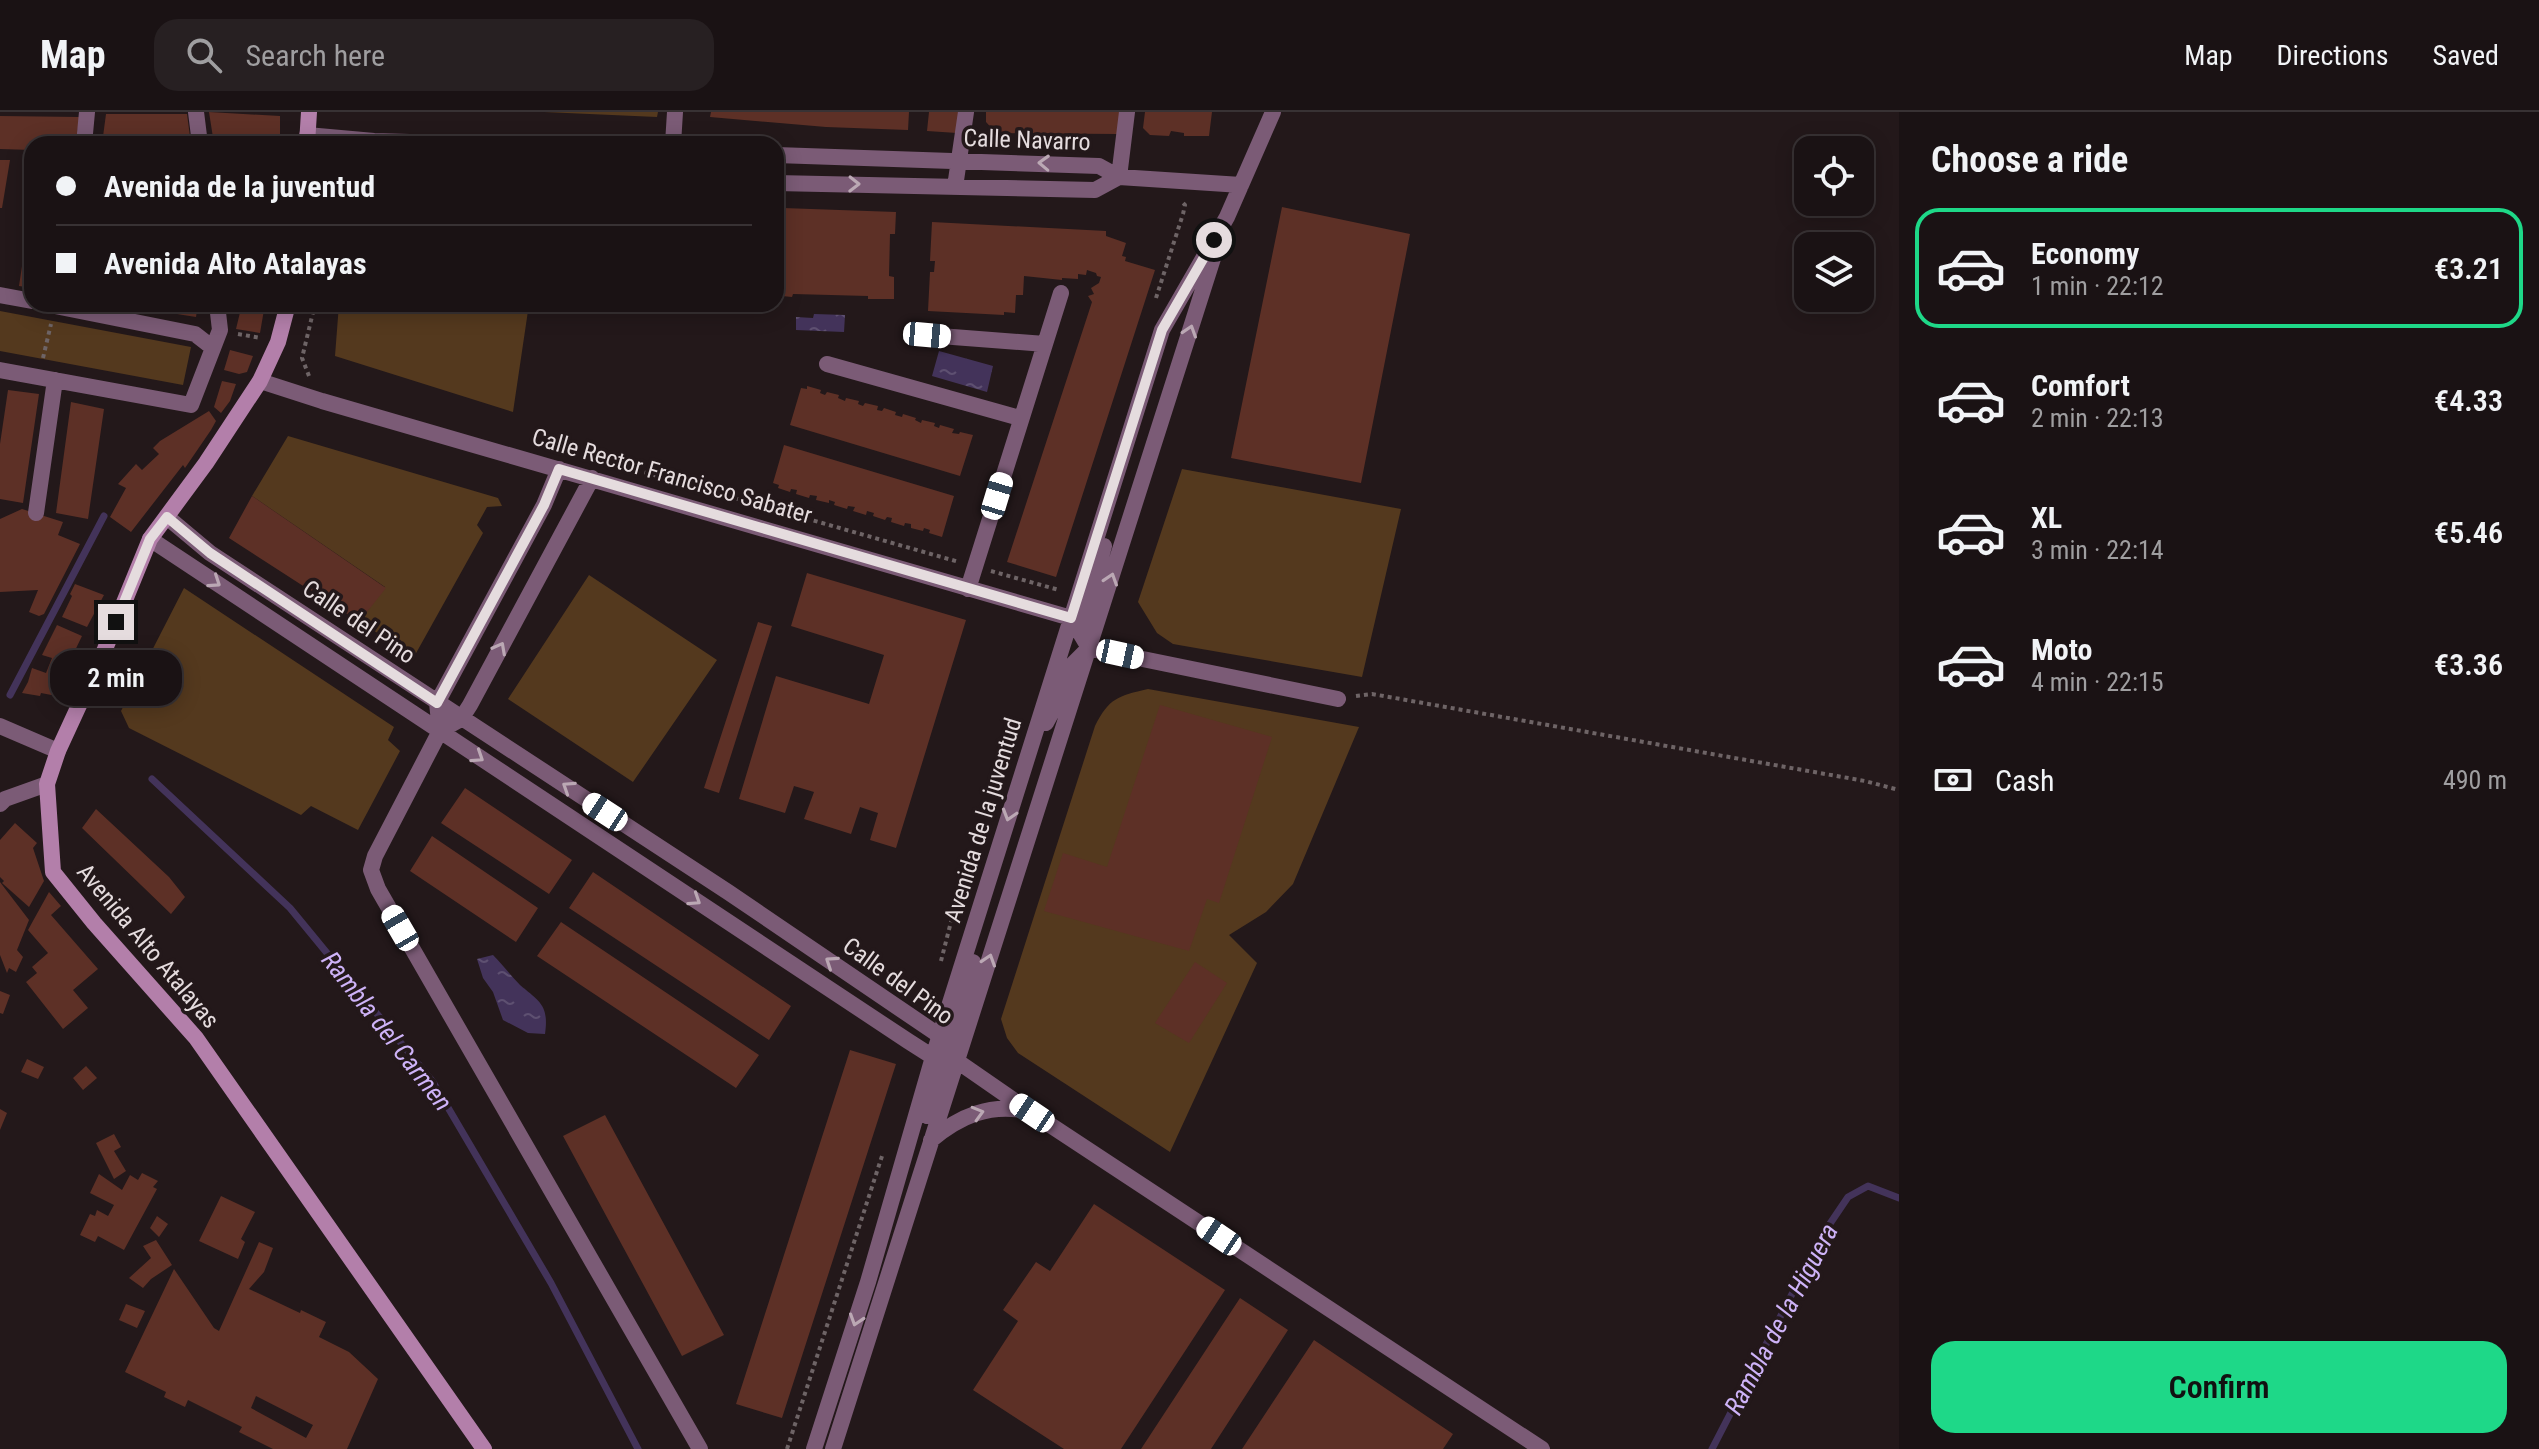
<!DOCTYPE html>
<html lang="en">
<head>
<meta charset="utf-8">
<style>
	body { margin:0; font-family:"Roboto Condensed",sans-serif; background:#272022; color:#f1f3f6; height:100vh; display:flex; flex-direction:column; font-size:30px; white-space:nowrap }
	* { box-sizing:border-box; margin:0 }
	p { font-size:26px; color:#9f9ea0 }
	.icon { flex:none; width:44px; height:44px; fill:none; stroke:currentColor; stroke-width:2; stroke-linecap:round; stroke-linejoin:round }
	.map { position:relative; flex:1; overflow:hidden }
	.details { display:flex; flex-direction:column; background:#1a1214; width:640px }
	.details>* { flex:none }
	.banner { position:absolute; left:24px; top:24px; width:760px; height:176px; border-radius:24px; box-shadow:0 4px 20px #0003,0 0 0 2px #383234; display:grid; align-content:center; height:176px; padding:0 32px; background:#1a1214 }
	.controls { position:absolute; left:1794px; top:24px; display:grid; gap:16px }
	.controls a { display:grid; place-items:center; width:80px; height:80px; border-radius:16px; background:#1a1214; box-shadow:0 4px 20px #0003,0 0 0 2px #383234; font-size:40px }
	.end { position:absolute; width:36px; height:36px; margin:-18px; border:10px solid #e5dcde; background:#111; box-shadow:0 0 0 4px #111 }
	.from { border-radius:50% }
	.bubble { position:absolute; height:56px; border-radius:24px; background:#1a1214; box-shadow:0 4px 20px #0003,0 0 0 2px #383234; font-size:26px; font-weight:600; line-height:56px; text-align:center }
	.car { position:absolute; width:24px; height:48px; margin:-24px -12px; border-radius:10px; box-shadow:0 0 6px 2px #0007; background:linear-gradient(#fff 24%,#345 0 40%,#fff 0 76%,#345 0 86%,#fff 0) }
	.banner b { display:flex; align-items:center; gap:28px; height:76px; font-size:30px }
	.banner b+b { border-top:2px solid #383234 }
	.banner i { width:20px; height:20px; background:#f1f3f6 }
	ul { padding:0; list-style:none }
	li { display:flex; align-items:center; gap:24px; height:120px; margin:0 16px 12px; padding:0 16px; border:4px solid transparent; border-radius:24px }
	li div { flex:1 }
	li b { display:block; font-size:30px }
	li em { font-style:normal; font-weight:600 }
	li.active { border-color:#1ed888 }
	li>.icon { width:72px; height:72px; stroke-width:1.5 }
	h2 { padding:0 32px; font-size:36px; line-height:96px }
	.pay { display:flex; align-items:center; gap:20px; height:88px; padding:0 32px; font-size:30px }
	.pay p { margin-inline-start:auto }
	.primary-button { display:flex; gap:16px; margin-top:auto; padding:16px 32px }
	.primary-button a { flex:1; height:92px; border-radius:24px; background:#1ed888; color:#111; font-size:32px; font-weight:600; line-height:92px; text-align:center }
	header { display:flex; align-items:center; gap:48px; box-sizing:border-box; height:112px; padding:0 40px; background:#1a1214; border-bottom:2px solid #383234 }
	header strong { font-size:38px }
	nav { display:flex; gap:44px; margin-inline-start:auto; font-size:28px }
	.search { width:560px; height:72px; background:#272022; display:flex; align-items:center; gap:20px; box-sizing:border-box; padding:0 28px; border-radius:24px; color:#9f9ea0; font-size:30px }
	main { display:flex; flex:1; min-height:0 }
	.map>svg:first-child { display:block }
	.green { fill:#54391e }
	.water { fill:url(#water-ripples) }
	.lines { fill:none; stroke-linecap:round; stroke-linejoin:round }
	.stream { stroke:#43335a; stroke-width:7 }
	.building { fill:#5d3026; fill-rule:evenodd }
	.path { stroke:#6e6466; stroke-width:4; stroke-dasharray:4 4; stroke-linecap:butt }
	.street { stroke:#7b5b76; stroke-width:16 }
	.secondary { stroke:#b37faa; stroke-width:16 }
	.oneway { stroke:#bba8b4 }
	.route { stroke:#e5dcde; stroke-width:10 }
	.labels { text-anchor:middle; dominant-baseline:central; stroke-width:7; stroke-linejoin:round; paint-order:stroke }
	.street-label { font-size:24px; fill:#e5dcde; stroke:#23181a }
	.water-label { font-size:26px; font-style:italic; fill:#ceb3f8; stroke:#23181a }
</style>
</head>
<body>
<header>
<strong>Map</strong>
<div class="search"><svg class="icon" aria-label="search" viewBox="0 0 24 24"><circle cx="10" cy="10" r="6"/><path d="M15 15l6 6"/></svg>Search here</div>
<nav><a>Map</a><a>Directions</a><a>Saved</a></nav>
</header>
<main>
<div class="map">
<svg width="1899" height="1337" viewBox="0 0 1899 1337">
	<defs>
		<pattern id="water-ripples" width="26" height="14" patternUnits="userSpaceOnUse" patternTransform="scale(2)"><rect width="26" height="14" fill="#43335a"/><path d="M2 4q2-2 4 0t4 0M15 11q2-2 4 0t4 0" fill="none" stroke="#5e5071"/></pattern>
	</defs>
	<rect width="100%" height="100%" fill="#23181a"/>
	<!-- green -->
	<path class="green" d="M544,0H658L657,5Z
		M339,192H529L513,300L335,244Z
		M0,199L191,235L183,273L0,239Z
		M288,324L498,386L502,394L487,395L477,413L483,421L415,543L359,510L385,475L252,384Z
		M1182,357L1401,397L1362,565L1173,532L1157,521L1138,490Z
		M589,463L717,548L633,670L508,587Z
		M184,476L394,615L388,628L400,639L358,718L311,694L301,703L129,616L121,599Z
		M1148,577L1359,615L1293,772L1266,800L1229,823L1257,851L1170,1040L1018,941L1007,926L1001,907L1095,614C1109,586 1118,584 1148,577Z"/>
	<!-- water -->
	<path class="water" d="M814,202L845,203L844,220L796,218V205L813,206Z
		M939,239L993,254L987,280L932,264Z
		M493,843C503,853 511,864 520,873C540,890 549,893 545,922L528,921L503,908L493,880L483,866L477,847Z"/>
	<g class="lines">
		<!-- stream -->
		<path class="stream" d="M10,583L104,404
			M152,667L290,796L433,970L551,1171L638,1337
			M1712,1337L1823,1122L1848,1085L1868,1074L1899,1086"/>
	</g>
	<!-- building -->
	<path class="building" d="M209,0L280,4V32H214Z
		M711,0H909L908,18L826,15L710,5Z
		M929,0H959L957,21L927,19Z
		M986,0H1121L1119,22L996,21L986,10Z
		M1145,0H1212L1209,24H1184V21L1171,19L1169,24L1150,23L1143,16Z
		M106,2H187L191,32H102Z
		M0,4L80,5L75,32H32V38L0,37Z
		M0,48H10L2,96H0Z
		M1282,95L1410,122L1361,371L1231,346Z
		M783,96L896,100L895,122H890L889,164L894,165V187H868V184L793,182L792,185L782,184Z
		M30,101H32V176L19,174Z
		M932,110L1106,119V124L1126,131L1122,144L1126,145L1125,149L1155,158L1056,465L1007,450L1092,190L1088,184L1094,182L1091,176L1099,171L1101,165L1097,164L1096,161L1087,158L1086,163L1078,162V167L1062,166V168L1024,164L1023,183H1016L1015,201L1004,200V203L928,199L930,160H934L935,149H930Z
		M159,192H198L196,205L158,199Z
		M242,192H265L260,221L236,217Z
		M230,238L253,244L247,260L239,262L224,258Z
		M222,269L236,272L230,289L221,301L214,295Z
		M807,274L821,278L820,281L825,283L827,280L839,283L838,286L845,289L846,286L859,289L858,292L863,294L865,291L878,294L877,298L882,299L884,296L896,300L895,303L902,305L903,302L916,306L915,308L921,311L922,308L935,311L934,314L939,316L940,313L954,317L952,321L959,322L960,320L973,323L960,364L790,313L801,276L807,277Z
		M8,278L39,282L23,391L0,387V332Z
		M71,290L104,297L88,407L56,401Z
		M209,299L216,309L211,318L185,356L183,353L131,420L110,405L126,376L118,372L136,352L142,358L159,342L153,336L160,329Z
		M784,333L954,384L942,425L929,421L930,418L924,416L923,419L911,416V412L905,411L904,414L891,410L892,406L887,405L885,408L873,404L874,401L867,399L866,403L853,399L855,395L848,394L847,397L834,393L835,390L829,388V391L816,388L817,384L810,383L809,386L796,382L797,378L791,377L790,380L778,376L779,373L773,371Z
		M252,384L386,476L359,510L229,426Z
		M22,397L63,410L58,423L80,432L44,502L39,504L29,500L38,478L0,480V407Z
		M807,461L966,508L896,736L870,728L878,701L860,695L851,722L804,707L814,680L794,674L785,701L739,687L776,564L869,592L884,543L791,514Z
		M75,472L104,483L87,515L62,505L72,484L70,482Z
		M758,510L772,514L719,681L704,676Z
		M57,513L82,524L68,553L72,555L67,586L41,581L40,584L22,581L28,570L32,556L46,561L52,546L42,543Z
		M1160,593L1272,625L1219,791L1207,787L1189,839L1044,799L1063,741L1107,755Z
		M465,676L572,748L549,782L441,711Z
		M96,697L169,765L185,785L171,802L82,716Z
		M15,711L37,731L33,736L44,769L29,795L2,771L4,769L0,765V728Z
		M432,724L538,796L516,830L410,759Z
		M593,760L791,894L769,928L569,796Z
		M0,770L29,808L17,838L23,845L16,860L9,856L7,861L0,843Z
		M49,780L61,794L51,803L98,857L73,878L88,896L63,917L26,870L37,861L32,855L48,841L28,818Z
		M561,810L759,943L736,976L537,844Z
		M1195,850L1227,871L1189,931L1155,911Z
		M0,879L10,883L3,902L0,901Z
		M850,938L896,952L782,1306L736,1292Z
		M27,947L44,955L38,967L21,960Z
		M86,954L97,966L83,978L73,966Z
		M0,997L7,1001L0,1018Z
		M605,1003L724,1223L682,1244L563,1024Z
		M114,1022L121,1035L114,1039L126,1059L114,1067L96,1031Z
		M142,1061L158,1069L153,1075L157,1077L124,1138L98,1124L95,1130L80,1123L90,1102L95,1104L97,1098L108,1104L114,1093L90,1081L99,1062L122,1078L130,1063L138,1068Z
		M221,1084L255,1100L241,1127L245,1130L238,1147L199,1129Z
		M1094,1092L1225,1178L1121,1337H1064L973,1278L1018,1209L1003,1198L1036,1150L1050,1159Z
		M157,1104L168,1112L159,1125L150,1116Z
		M156,1128L172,1153L151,1167L143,1176L129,1166L151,1146L143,1134Z
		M259,1130L273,1136L264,1160L249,1177L300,1201L301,1198L326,1210L319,1225L349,1240L378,1267L347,1337H273L239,1320L242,1315L188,1288L185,1295L164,1285L166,1280L125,1260L174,1157L214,1216L219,1219ZM256,1284L313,1313L306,1326L251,1296Z
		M1240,1186L1288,1218L1211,1337H1141Z
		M126,1192L145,1199L137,1216L119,1208Z
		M1314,1228L1453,1322L1443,1337H1242Z"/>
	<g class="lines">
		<!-- path -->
		<path class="path" d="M1156,186L1183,102L1185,93L1181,89
			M238,222L261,226
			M43,246L51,212
			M309,264L302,246L315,192
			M629,356L959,450
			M991,459L1059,478
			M1356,584L1372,582L1865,669L1899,678
			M941,849L954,798L962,786
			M787,1337L882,1044"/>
		<!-- street -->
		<path class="street" d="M196,0L200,32
			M307,23L374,29L481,32
			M84,32L87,0
			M673,32L675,0
			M776,43L1099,54L1119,65L1241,73
			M1119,65L1127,0
			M776,71L1095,78L1119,65
			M955,75L966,0
			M0,183L32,189
			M45,192L195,222L213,236
			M927,223L1045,232
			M827,252L1020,306
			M0,258L191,293L220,218L217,192
			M260,269L322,289L1071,506L1089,536L1338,587
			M559,357L544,393L437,591L440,619L375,744L371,758L378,777L700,1337
			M36,401L55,268
			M167,405L210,441L728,780L940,924L957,949L1032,1001L1542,1337
			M150,427L908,929L933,945L943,947
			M968,477L1061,181
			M1046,611L1058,589L1068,557L1089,536L1085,504L1104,434
			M452,612L461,607L470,593L592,366
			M0,614L58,639
			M0,692L5,687L47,672
			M955,943L951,925L968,875L973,850
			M927,1004L942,956L957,949
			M931,1028C960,1004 990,991 1027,999
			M814,1337L868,1170L933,945L1162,218L1227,105L1273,0
			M833,1337L1216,137"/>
		<!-- secondary -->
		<path class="secondary" d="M307,32L309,0
			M288,192L278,230L260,269L206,351L150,427L105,537L58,639L47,672L53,760L94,811L196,926L484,1337"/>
	</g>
	<!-- one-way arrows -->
	<defs><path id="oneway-chevron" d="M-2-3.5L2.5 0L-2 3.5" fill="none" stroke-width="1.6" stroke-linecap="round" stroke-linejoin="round" transform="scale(2)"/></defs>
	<g class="oneway">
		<use href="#oneway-chevron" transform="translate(1044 51) rotate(-178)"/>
		<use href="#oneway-chevron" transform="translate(854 72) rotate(1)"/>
		<use href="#oneway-chevron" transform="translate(1190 219) rotate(-72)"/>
		<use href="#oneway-chevron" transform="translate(1111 467) rotate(-72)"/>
		<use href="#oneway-chevron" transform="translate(215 470) rotate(34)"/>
		<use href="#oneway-chevron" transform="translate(500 536) rotate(-62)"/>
		<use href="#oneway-chevron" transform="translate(478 645) rotate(33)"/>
		<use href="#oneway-chevron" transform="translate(568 675) rotate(-147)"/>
		<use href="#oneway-chevron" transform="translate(1009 703) rotate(107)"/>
		<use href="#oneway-chevron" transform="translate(695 788) rotate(33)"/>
		<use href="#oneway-chevron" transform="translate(989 848) rotate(-72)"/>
		<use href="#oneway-chevron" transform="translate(831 850) rotate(-146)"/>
		<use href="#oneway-chevron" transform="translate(978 1001) rotate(-16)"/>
		<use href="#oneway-chevron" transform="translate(856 1208) rotate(108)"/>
	</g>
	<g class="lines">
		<!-- route -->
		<path class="route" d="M116,510L150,427L167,405L210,441L437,591L544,393L559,357L1071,506L1162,218L1214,128"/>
	</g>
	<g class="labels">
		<!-- street labels -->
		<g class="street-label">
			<text transform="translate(1027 28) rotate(2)">Calle Navarro</text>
			<text transform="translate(672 364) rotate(16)">Calle Rector Francisco Sabater</text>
			<text transform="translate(359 510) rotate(34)">Calle del Pino</text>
			<text transform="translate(983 708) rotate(-73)">Avenida de la juventud</text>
			<text transform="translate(148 834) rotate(50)">Avenida Alto Atalayas</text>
			<text transform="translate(898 869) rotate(36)">Calle del Pino</text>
		</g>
		<!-- water labels -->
		<g class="water-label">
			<text transform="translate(387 919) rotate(52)">Rambla del Carmen</text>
			<text transform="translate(1781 1207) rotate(-62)">Rambla de la Higuera</text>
		</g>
	</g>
</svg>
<div class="controls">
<a><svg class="icon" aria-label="locate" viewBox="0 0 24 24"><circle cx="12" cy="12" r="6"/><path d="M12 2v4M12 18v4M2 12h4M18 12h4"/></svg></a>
<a><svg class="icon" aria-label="layers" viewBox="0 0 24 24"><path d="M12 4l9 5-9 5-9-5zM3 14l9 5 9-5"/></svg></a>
</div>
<i class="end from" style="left:1214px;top:128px"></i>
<i class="end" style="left:116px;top:510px"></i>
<div class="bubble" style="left:50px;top:538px;width:132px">2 min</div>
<i class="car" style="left:927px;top:223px;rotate:95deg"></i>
<i class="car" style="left:997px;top:384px;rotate:17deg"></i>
<i class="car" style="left:1120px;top:542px;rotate:102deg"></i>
<i class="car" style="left:605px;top:700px;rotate:303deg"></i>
<i class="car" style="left:400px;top:816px;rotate:330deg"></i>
<i class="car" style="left:1032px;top:1001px;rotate:304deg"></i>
<i class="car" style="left:1219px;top:1124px;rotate:304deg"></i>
<div class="banner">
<b><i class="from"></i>Avenida de la juventud</b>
<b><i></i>Avenida Alto Atalayas</b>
</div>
</div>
<section class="details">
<h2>Choose a ride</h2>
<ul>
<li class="active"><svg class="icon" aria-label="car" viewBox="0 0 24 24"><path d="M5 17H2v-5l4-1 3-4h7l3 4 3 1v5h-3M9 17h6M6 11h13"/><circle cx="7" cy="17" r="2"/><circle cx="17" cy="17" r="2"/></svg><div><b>Economy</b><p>1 min · 22:12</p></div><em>€3.21</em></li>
<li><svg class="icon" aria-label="car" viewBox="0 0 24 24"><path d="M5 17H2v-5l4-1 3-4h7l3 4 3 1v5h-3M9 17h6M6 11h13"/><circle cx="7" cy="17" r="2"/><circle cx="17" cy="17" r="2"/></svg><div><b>Comfort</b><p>2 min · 22:13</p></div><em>€4.33</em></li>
<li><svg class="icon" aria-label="car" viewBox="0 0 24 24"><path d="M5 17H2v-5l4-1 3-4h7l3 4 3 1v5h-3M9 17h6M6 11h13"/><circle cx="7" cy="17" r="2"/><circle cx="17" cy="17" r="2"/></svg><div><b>XL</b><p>3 min · 22:14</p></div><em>€5.46</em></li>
<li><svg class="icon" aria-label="car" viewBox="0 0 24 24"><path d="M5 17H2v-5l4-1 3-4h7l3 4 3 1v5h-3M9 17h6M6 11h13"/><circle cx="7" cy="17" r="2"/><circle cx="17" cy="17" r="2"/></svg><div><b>Moto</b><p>4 min · 22:15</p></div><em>€3.36</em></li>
</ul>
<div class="pay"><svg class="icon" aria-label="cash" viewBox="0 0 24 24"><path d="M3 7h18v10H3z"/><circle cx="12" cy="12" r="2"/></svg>Cash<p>490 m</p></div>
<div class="primary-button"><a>Confirm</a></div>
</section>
</main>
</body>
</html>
